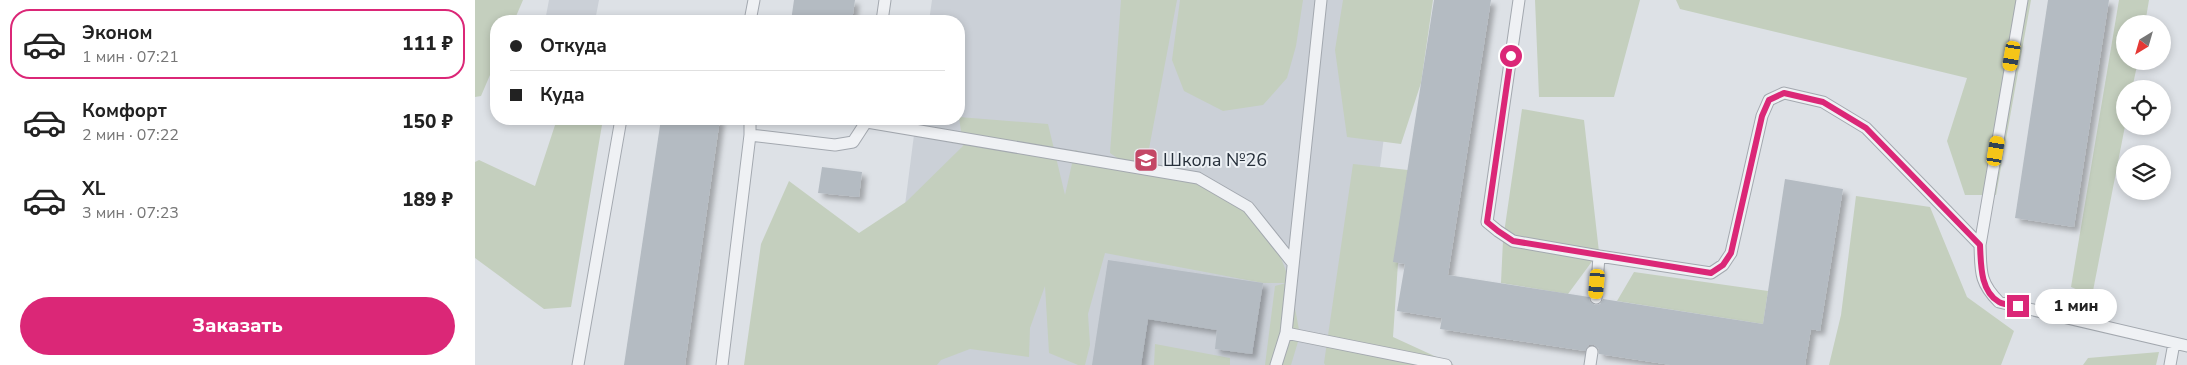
<!DOCTYPE html>
<html lang="ru">
<head>
<meta charset="utf-8">
<style>
	body { margin:0; font-family:"Nunito Sans",sans-serif; background:#f2f2f2; color:#222; height:100vh; display:flex; flex-direction:column; font-size:19px; white-space:nowrap }
	* { box-sizing:border-box; margin:0 }
	p { font-size:16px; color:#767676 }
	.icon { flex:none; width:28px; height:28px; fill:none; stroke:currentColor; stroke-width:2; stroke-linecap:round; stroke-linejoin:round }
	.map { position:relative; flex:1; overflow:hidden }
	.sheet { display:flex; flex-direction:column; background:#fff; width:475px }
	.sheet>* { flex:none }
	.banner { position:absolute; left:15px; top:15px; width:475px; height:110px; border-radius:20px; box-shadow:0 2px 8px #0003; display:grid; align-content:center; height:110px; padding:0 20px; background:#fff }
	.needle { width:32px; rotate:217deg }
	.buttons { position:absolute; left:1641px; top:15px; display:grid; gap:10px }
	.buttons a { display:grid; place-items:center; width:55px; height:55px; border-radius:50%; background:#fff; box-shadow:0 2px 8px #0003; font-size:25px }
	.end { position:absolute; width:22px; height:22px; margin:-11px; border:6px solid #db2777; background:#fff; box-shadow:0 0 0 2px #fff }
	.from { border-radius:50% }
	.bubble { position:absolute; height:35px; border-radius:18px; background:#fff; box-shadow:0 2px 8px #0003; font-size:16px; font-weight:800; line-height:35px; text-align:center }
	.car { position:absolute; width:15px; height:30px; margin:-15px -8px; border-radius:6px; box-shadow:0 0 4px 1px #0007; background:linear-gradient(#f5c518 24%,#345 0 40%,#f5c518 0 76%,#345 0 86%,#f5c518 0) }
	.banner b { display:flex; align-items:center; gap:18px; height:48px; font-size:19px }
	.banner b+b { border-top:1px solid #e0e0e0 }
	.banner i { width:12px; height:12px; background:#222 }
	ul { padding:9px 0 0; list-style:none }
	li { display:flex; align-items:center; gap:15px; height:70px; margin:0 10px 8px; padding:0 10px; border:2px solid transparent; border-radius:20px }
	li div { flex:1 }
	li b { display:block; font-size:19px }
	li em { font-style:normal; font-weight:800 }
	li.active { border-color:#db2777 }
	li>.icon { width:45px; height:45px; stroke-width:1.5 }
	.primary-button { display:flex; gap:10px; margin-top:auto; padding:10px 20px }
	.primary-button a { flex:1; height:58px; border-radius:30px; background:#db2777; color:#fff; font-size:20px; font-weight:800; line-height:58px; text-align:center }
	main { display:flex; flex:1; min-height:0 }
	.map>svg:first-child { display:block }
	.built { fill:#cbd0d7 }
	.green { fill:#c4cfbe }
	.building { fill:#b4bbc2; filter:url(#shadow) }
	.lines { fill:none; stroke-linecap:round; stroke-linejoin:round }
	.service-casing { stroke:#a3a8af; stroke-width:13 }
	.service { stroke:#eff1f4; stroke-width:11 }
	.route { stroke:#db2777; stroke-width:6 }
	.labels { text-anchor:middle; dominant-baseline:central; stroke-width:4; stroke-linejoin:round; paint-order:stroke }
	.poi-label { font-size:18px; fill:#27303b; stroke:#ecf0f4; text-anchor:start }
</style>
</head>
<body>
<main>
<section class="sheet">
<ul>
<li class="active"><svg class="icon" aria-label="car" viewBox="0 0 24 24"><path d="M5 17H2v-5l4-1 3-4h7l3 4 3 1v5h-3M9 17h6M6 11h13"/><circle cx="7" cy="17" r="2"/><circle cx="17" cy="17" r="2"/></svg><div><b>Эконом</b><p>1 мин · 07:21</p></div><em>111 ₽</em></li>
<li><svg class="icon" aria-label="car" viewBox="0 0 24 24"><path d="M5 17H2v-5l4-1 3-4h7l3 4 3 1v5h-3M9 17h6M6 11h13"/><circle cx="7" cy="17" r="2"/><circle cx="17" cy="17" r="2"/></svg><div><b>Комфорт</b><p>2 мин · 07:22</p></div><em>150 ₽</em></li>
<li><svg class="icon" aria-label="car" viewBox="0 0 24 24"><path d="M5 17H2v-5l4-1 3-4h7l3 4 3 1v5h-3M9 17h6M6 11h13"/><circle cx="7" cy="17" r="2"/><circle cx="17" cy="17" r="2"/></svg><div><b>XL</b><p>3 мин · 07:23</p></div><em>189 ₽</em></li>
</ul>
<div class="primary-button"><a>Заказать</a></div>
</section>
<div class="map">
<svg width="1712" height="365" viewBox="0 0 1712 365">
	<defs>
		<filter id="shadow"><feDropShadow dx="4.5" dy="4.5" stdDeviation="2.5" flood-color="#0004"/></filter>
	</defs>
	<rect width="100%" height="100%" fill="#dde1e6"/>
	<!-- built -->
	<path class="built" d="M74,0H124L120,21H70Z
		M457,0H927L879,365H289L423,260L441,119H484V21H454Z"/>
	<!-- green -->
	<path class="green" d="M0,0H48L39,21H21V61L6,96L0,97Z
		M646,0H702L670,170L749,188L799,239L815,282L825,335L816,365H790L800,286L811,283H788L630,253L613,314L615,345L610,365H603L574,353L570,286L555,328L554,357L495,349L466,360L462,365H269L286,244L314,181L384,233L431,202L488,146L484,117L573,124L590,195L600,150L655,167L635,153Z
		M705,0H828L821,46L812,78L788,105L748,111L709,91L697,60Z
		M868,0H958L946,83L926,144L872,137L860,50Z
		M1060,0H1165L1139,97H1064Z
		M1201,0H1556L1521,195H1490L1472,141L1492,78L1205,9Z
		M1644,0H1674L1670,24H1650V61H1663L1657,89H1650V126L1617,296L1596,287Z
		M1047,109L1109,120L1124,252L1093,294L1026,283L1028,240Z
		M82,119H128L96,307L69,309L0,258V162L4,160L60,186Z
		M878,164L933,170L923,263L918,337L979,365H850L849,363Z
		M1381,196L1455,207L1492,297L1539,331L1526,365H1354L1366,315Z
		M1159,272L1293,291L1288,324L1142,301Z
		M680,344L755,358V365H679Z
		M1684,352L1681,365H1608L1613,358Z"/>
	<!-- building -->
	<path class="building" d="M319,0H380L377,21H316Z
		M959,0H1016L973,275L1114,297L1115,302L1120,305L1125,304L1128,299L1288,324L1310,179L1368,189L1345,331L1336,329L1330,365H1196L1124,354V349L1119,345H1114L1110,351L965,329L967,318L922,311L930,264L918,262Z
		M1573,0H1634L1599,227L1540,218Z
		M186,119H245L210,365H149Z
		M347,167L387,172L384,197L343,193Z
		M633,260L788,283L777,354L740,349L742,330L673,319L666,365H617Z"/>
	<g class="lines">
		<!-- service casing -->
		<g class="service-casing">
			<path id="service" d="M1044,0L1012,222L1023,231L1038,241L1124,256L1121,298
				M1547,0L1505,245C1506,271 1504,282 1524,302L1712,346
				M275,21L279,0
				M407,21L410,0
				M392,122L723,178L773,207L817,262
				M275,135L360,145L378,142L393,119
				M1124,256L1236,273L1248,265L1256,253L1287,116L1294,100L1309,93L1348,102L1391,128L1505,245
				M811,333L846,0
				M103,365L146,119
				M247,365L275,135V119
				M801,365L811,333L971,365
				M1115,365L1117,352
				M1695,365L1699,343"/>
		</g>
		<!-- service -->
		<use href="#service" class="service"/>
	</g>
	<g class="lines">
		<!-- route -->
		<path class="route" d="M1036,56L1012,222L1023,231L1038,241L1236,273L1248,265L1256,253L1287,116L1294,100L1309,93L1348,102L1391,128L1505,245C1506,264 1505,291 1524,302C1529,305 1538,305 1543,306"/>
	</g>
	<!-- icons -->
	<defs>
		<g id="school-square" transform="scale(1.25)"><rect x="-9" y="-9" width="18" height="18" rx="4" fill="#c44866" stroke="#ecf0f4"/><path d="M0-5L7-2L0 1L-7-2ZM-4 1L0 2.5L4 1V4Q0 6-4 4Z" fill="#fff"/></g>
	</defs>
	<g fill-rule="evenodd">
		<use href="#school-square" x="671" y="160"/>
	</g>
	<g class="labels">
		<!-- poi labels -->
		<g class="poi-label">
			<text x="688" y="160">Школа №26</text>
		</g>
	</g>
</svg>
<div class="buttons">
<a><svg class="needle" viewBox="-14 -14 28 28"><path d="M0-13l5 13h-10z" fill="#e53935"/><path d="M0 13l5-13h-10z" fill="#767676"/></svg></a>
<a><svg class="icon" aria-label="locate" viewBox="0 0 24 24"><circle cx="12" cy="12" r="6"/><path d="M12 2v4M12 18v4M2 12h4M18 12h4"/></svg></a>
<a><svg class="icon" aria-label="layers" viewBox="0 0 24 24"><path d="M12 4l9 5-9 5-9-5zM3 14l9 5 9-5"/></svg></a>
</div>
<i class="end from" style="left:1036px;top:56px"></i>
<i class="end" style="left:1543px;top:306px"></i>
<div class="bubble" style="left:1560px;top:289px;width:82px">1 мин</div>
<i class="car" style="left:1537px;top:56px;rotate:190deg"></i>
<i class="car" style="left:1521px;top:151px;rotate:10deg"></i>
<i class="car" style="left:1122px;top:284px;rotate:185deg"></i>
<div class="banner">
<b><i class="from"></i>Откуда</b>
<b><i></i>Куда</b>
</div>
</div>
</main>
</body>
</html>
